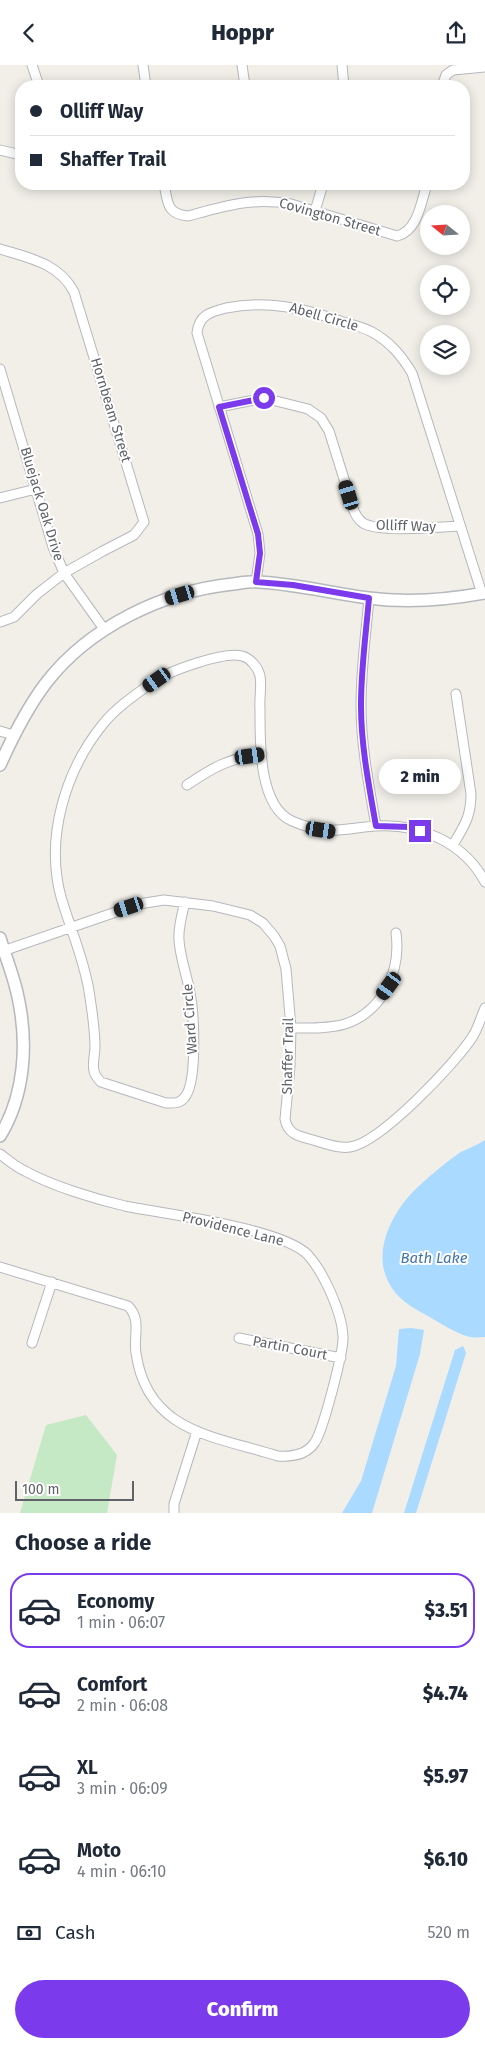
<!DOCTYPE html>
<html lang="en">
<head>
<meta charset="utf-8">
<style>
	body { margin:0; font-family:"Fira Sans",sans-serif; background:#f2f2f3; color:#1f2937; height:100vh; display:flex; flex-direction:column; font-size:19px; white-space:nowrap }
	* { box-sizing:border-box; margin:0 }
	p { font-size:16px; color:#747a83 }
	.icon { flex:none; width:28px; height:28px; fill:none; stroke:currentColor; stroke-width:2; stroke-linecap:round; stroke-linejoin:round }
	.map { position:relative; height:1448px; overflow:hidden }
	.sheet { display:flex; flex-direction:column; background:#fff; flex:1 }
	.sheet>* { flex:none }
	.hud { position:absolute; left:15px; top:15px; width:455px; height:110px; border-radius:20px; box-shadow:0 2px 12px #0003; display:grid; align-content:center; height:110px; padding:0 15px; background:#fff }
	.needle { width:32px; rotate:288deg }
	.fabs { position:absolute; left:420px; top:140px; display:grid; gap:10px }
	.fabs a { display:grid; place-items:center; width:50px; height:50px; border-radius:50%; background:#fff; box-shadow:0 2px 12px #0003; font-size:25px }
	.scale { position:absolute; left:15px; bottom:12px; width:119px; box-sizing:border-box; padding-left:5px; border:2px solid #5f6368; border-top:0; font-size:14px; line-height:18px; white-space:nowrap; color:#5f6368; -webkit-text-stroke:4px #fff; paint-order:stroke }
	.end { position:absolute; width:22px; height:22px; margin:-11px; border:6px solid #7c3aed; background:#fff; box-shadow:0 0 0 2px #fff }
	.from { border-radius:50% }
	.bubble { position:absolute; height:35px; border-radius:18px; background:#fff; box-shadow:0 2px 12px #0003; font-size:16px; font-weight:800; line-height:35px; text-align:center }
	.car { position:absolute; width:15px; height:30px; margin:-15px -8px; border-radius:6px; box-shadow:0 0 4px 1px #0007; background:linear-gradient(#222 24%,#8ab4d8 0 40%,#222 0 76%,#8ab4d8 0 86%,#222 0) }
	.hud b { display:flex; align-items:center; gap:18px; height:48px; font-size:19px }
	.hud b+b { border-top:1px solid #e0e1e3 }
	.hud i { width:12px; height:12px; background:#1f2937 }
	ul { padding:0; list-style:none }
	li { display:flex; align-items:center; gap:15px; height:75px; margin:0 10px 8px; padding:0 5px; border:2px solid transparent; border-radius:20px }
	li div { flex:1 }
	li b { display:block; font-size:19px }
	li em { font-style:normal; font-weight:800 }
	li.on { border-color:#7c3aed }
	li>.icon { width:45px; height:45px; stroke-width:1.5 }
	h2 { padding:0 15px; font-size:22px; line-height:60px }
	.pay { display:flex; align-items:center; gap:12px; height:55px; padding:0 15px; font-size:19px }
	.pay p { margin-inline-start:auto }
	.cta { display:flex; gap:10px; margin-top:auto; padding:10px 15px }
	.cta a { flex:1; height:58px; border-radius:30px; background:#7c3aed; color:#fff; font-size:20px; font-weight:800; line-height:58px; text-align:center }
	header { display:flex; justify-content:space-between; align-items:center; height:65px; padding:0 15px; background:#fff; font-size:22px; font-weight:800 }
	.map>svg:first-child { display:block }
	.green { fill:#c5e8c5 }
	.water { fill:#aadaff }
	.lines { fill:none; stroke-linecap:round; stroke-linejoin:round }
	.minor-casing { stroke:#b5b8bc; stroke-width:11 }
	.tertiary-casing { stroke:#b5b8bc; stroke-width:14 }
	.minor { stroke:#fff; stroke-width:9 }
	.tertiary { stroke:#fff; stroke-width:11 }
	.route { stroke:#7c3aed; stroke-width:6 }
	.labels { text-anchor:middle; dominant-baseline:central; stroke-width:4; stroke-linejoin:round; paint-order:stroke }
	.street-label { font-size:14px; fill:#5f6368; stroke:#fff }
	.water-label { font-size:15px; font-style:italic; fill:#4174aa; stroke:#fff }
</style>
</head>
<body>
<header><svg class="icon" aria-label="back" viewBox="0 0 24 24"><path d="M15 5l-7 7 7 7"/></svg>Hoppr<svg class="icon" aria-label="share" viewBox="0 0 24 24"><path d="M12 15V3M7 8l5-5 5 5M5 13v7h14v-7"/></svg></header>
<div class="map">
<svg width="485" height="1448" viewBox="0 0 485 1448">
	<rect width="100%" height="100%" fill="#f1efe8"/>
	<!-- green -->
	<path class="green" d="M86,1350L117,1390L107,1448H20L46,1360Z"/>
	<!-- water -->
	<path class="water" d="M485,1075V1272C480,1272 474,1273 470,1272C456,1269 432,1253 419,1246C368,1219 376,1170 409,1131C420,1119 447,1096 461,1087C469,1083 477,1080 485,1075Z
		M411,1263L424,1265L420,1289L372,1448H342L361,1416L396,1301L399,1264Z
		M463,1281L466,1288L416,1448H404L455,1285Z"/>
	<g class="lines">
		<!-- minor casing -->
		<g class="minor-casing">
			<path id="minor" d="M32,0L39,21
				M143,0L146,21
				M242,0L245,21
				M342,0L344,21
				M442,21L446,10L453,5L485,2
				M0,85L21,90
				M164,119C168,137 166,149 188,151C225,141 252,132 291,139L397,171C418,166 421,137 427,119
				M315,146L323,119
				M0,184C29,193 59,198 74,227L144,457L134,470L103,486L64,508L37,529L14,552L0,557
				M0,304L53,482L64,508L104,564
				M219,342L264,333L308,344L321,353L329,366L354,446C356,451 359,455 363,458C380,468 439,462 460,461
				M0,433L36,424
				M256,517L260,488L258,469L197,268C199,250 210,247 226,243C267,235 304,243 343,257C352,260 363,262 372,267C390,277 401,290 412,308L482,529
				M369,533C366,568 361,604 361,640C361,681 369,721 376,761
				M0,666L13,670
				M187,720C215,701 228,694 262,689
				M453,780C464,761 471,752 471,729L456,629
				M185,837C182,850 178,862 179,875C180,893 187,910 190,928C194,948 198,1019 184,1033C179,1039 173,1038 166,1038L101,1017C98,1014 95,1011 94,1006C92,998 95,990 95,982C95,964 92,945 89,926C84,894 70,863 61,832C45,773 65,706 103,659C117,642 135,630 153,617C169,606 224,586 242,591C250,593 258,602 260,611C262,621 259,634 260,644C260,675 258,741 292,756C327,771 340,764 375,761C419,758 464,777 485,817
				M0,887L139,839L164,835L213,841L250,850L263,858L274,871L280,881L286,904L291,963L290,1002L285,1054C288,1070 299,1071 313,1075C324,1078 338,1084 350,1082C380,1078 456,998 473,971C478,963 481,952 485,943
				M291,963C308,963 328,964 345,959C384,946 401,905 396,868
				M0,1089C8,1095 16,1102 25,1106C52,1121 95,1134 125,1141C165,1149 280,1163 307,1189C323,1206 342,1247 343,1271C344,1286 323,1365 315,1377C307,1390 292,1392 278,1391C214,1371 147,1367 136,1288C133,1271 142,1255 128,1241L0,1202
				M239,1273L341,1293
				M32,1278L52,1217
				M174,1448V1439L197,1366"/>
		</g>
		<!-- tertiary casing -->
		<g class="tertiary-casing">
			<path id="tertiary" d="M0,700C13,671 27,643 46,618C89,562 164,526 233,519C241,518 250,516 259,517C296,519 331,528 368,533C406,538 447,535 485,528
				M0,873C6,893 14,912 18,932C28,978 25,1030 0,1071"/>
		</g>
		<!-- minor -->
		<use href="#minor" class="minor"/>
		<!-- tertiary -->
		<use href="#tertiary" class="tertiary"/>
	</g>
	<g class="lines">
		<!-- route -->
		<path class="route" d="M264,333L219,342L258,469L260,488L256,517L293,520L369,533C366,568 361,604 361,640C361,681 369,721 376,761L410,762L420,766"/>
	</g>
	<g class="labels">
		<!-- street labels -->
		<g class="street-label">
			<text transform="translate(330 152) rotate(16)">Covington Street</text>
			<text transform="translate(324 252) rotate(16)">Abell Circle</text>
			<text transform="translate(111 345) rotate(73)">Hornbeam Street</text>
			<text transform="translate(42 439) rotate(73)">Bluejack Oak Drive</text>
			<text transform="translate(406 461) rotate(2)">Olliff Way</text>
			<text transform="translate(190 954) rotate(-94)">Ward Circle</text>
			<text transform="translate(288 991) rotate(-89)">Shaffer Trail</text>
			<text transform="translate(233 1164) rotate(14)">Providence Lane</text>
			<text transform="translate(290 1283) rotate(11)">Partin Court</text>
		</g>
		<!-- water labels -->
		<g class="water-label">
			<text x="434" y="1193">Bath Lake</text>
		</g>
	</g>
</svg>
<div class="fabs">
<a><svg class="needle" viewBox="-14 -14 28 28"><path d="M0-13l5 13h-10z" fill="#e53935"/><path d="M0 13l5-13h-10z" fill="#747a83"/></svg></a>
<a><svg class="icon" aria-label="locate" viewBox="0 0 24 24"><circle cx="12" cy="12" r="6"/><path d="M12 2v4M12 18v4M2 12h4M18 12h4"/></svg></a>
<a><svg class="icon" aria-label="layers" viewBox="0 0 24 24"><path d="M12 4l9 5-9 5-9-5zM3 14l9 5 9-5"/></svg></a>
</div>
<div class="scale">100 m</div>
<i class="end from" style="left:264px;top:333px"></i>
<i class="end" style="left:420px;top:766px"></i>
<div class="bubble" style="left:379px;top:694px;width:82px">2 min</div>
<i class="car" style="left:349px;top:430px;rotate:343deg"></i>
<i class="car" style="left:180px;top:530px;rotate:253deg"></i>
<i class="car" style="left:157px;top:615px;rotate:235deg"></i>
<i class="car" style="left:250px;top:691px;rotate:82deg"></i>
<i class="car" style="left:321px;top:765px;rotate:99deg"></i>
<i class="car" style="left:129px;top:842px;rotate:252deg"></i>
<i class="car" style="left:389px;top:921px;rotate:216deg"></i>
<div class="hud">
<b><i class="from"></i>Olliff Way</b>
<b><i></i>Shaffer Trail</b>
</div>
</div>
<section class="sheet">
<h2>Choose a ride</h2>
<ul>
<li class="on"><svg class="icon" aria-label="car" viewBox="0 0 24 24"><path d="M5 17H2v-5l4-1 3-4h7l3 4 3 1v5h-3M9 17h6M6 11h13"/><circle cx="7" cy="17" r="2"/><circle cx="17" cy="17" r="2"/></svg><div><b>Economy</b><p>1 min · 06:07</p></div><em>$3.51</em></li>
<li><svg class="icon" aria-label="car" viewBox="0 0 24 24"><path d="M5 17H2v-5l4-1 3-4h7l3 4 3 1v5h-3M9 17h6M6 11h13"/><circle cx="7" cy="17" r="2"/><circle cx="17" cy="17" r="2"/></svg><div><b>Comfort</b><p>2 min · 06:08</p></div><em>$4.74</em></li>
<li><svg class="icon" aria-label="car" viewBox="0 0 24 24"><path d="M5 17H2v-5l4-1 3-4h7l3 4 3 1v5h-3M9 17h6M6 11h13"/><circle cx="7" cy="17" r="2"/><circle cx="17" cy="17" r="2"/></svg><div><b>XL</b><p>3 min · 06:09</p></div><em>$5.97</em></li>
<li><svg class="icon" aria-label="car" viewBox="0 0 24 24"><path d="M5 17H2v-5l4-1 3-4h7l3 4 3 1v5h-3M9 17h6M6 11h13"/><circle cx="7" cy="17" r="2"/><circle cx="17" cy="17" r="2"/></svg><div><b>Moto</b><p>4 min · 06:10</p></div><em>$6.10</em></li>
</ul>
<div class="pay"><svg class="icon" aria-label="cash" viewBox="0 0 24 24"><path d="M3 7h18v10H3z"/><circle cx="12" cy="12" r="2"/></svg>Cash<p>520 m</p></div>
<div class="cta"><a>Confirm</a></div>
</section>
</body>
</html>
